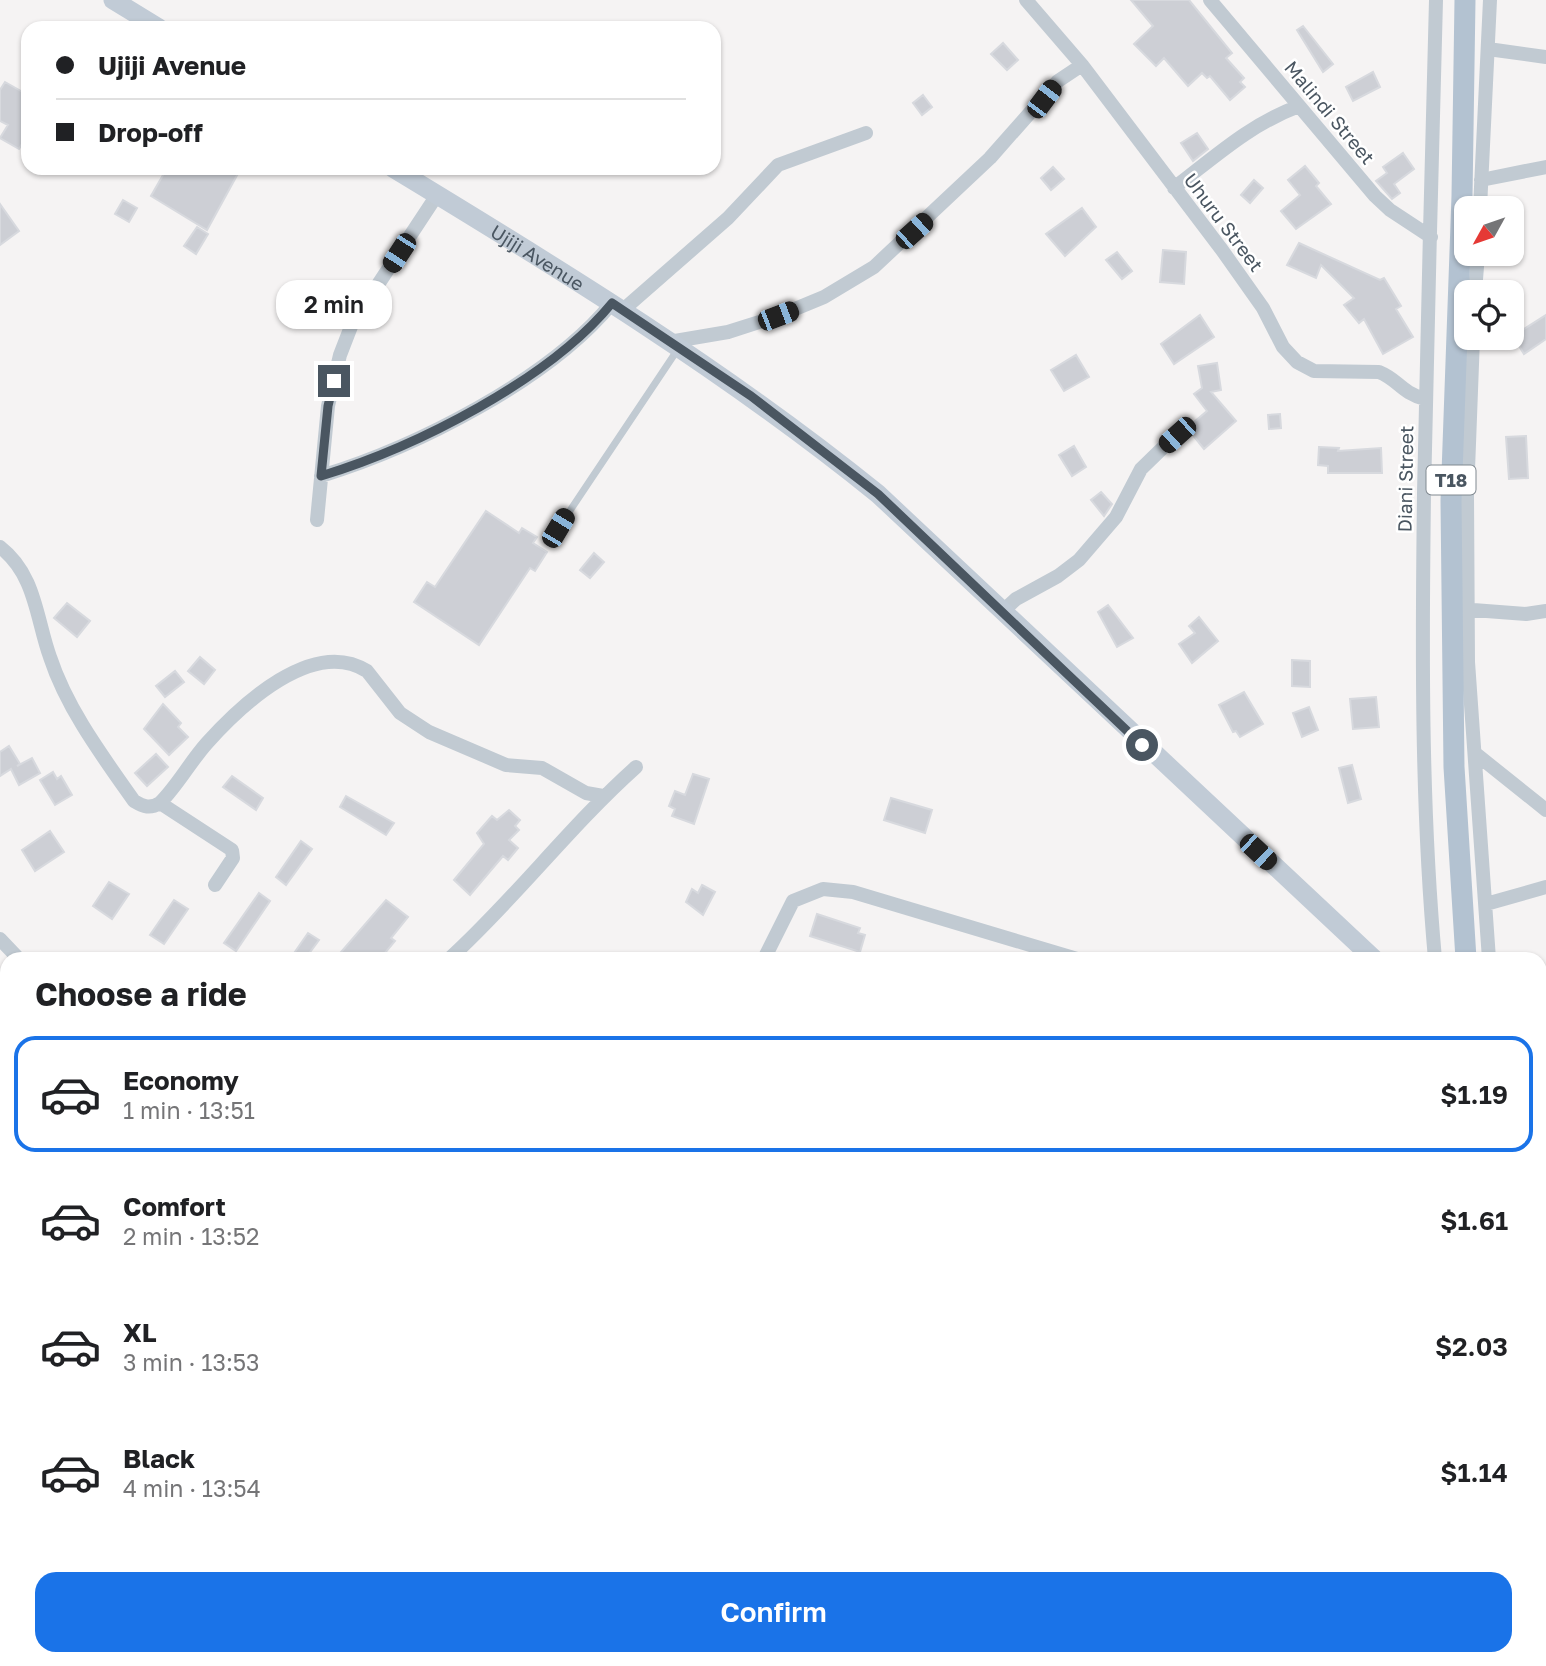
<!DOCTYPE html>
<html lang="en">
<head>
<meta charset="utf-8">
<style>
	body { margin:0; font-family:"Golos Text",sans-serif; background:#f6f6f6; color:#202124; height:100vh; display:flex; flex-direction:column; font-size:26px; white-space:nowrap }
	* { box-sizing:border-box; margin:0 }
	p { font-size:23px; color:#757577 }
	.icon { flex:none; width:38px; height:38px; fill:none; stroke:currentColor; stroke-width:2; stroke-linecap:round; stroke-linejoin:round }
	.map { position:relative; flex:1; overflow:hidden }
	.panel { position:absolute; left:0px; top:952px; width:1547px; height:714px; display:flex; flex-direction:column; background:#fff; border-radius:21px 21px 0 0; box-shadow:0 2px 5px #0004 }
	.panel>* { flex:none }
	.banner { position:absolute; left:21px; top:21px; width:700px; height:154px; border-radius:21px; box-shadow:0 2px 5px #0004; display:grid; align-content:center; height:154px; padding:0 35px; background:#fff }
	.needle { width:46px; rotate:230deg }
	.controls { position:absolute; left:1454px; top:196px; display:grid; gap:14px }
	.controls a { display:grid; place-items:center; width:70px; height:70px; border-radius:14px; background:#fff; box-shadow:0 2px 5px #0004; font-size:35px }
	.end { position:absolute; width:32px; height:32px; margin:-16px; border:9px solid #4a5661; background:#fff; box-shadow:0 0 0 4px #fff }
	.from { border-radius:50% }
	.bubble { position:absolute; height:49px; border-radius:21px; background:#fff; box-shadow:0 2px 5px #0004; font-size:23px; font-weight:600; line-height:49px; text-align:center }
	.car { position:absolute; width:21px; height:42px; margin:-21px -10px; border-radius:9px; box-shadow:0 0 5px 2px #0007; background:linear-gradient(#222 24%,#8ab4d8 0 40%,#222 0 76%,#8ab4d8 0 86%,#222 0) }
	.banner b { display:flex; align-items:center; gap:24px; height:66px; font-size:26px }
	.banner b+b { border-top:2px solid #e0e0e0 }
	.banner i { width:18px; height:18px; background:#202124 }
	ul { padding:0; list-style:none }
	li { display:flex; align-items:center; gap:21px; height:116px; margin:0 14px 10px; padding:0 21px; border:4px solid transparent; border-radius:21px }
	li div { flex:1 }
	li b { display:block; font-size:26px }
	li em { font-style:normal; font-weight:600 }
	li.active { border-color:#1a73e8 }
	li>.icon { width:63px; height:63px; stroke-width:1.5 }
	h2 { padding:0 35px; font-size:32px; line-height:84px }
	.cta { display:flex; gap:14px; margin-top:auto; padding:14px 35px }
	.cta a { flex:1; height:80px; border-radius:21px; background:#1a73e8; color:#fff; font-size:28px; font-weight:600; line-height:80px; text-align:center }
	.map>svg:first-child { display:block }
	.building { fill:#cdcfd5; stroke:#d7d9de; stroke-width:2 }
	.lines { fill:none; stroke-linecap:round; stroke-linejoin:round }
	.service { stroke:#c1cad2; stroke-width:7 }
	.minor { stroke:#c1cad2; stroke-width:14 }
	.secondary { stroke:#c1cbd6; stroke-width:19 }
	.primary { stroke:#b3c2d1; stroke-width:21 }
	.route { stroke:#4a5661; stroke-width:9 }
	.labels { text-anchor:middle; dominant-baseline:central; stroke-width:5; stroke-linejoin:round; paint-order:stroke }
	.shield { fill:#fff; stroke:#808990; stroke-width:2 }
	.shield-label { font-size:18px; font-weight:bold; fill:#4a5661 }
	.street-label { font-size:19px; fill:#4a5661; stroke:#fff }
</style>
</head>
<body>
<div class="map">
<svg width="1546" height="1666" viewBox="0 0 1546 1666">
	<rect width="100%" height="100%" fill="#f5f3f3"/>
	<!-- building -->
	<path class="building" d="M1131,0H1189L1232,53L1226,58L1244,78L1240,82L1245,87L1230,100L1210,76L1207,78L1202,73L1188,86L1164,58L1156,66L1134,44L1153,26Z
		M1303,26L1333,64L1323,72L1297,30Z
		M1003,43L1018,60L1007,70L991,54Z
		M1373,72L1380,87L1353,101L1346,87Z
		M5,82L28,95V134L19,149L0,138L8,125L0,121V90Z
		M923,95L932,107L922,115L913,103Z
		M1197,133L1208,149L1193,161L1181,143Z
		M1403,153L1414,169L1394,184L1400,193L1392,199L1376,181L1387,173L1383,167Z
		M1305,166L1319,183L1316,186L1331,204L1296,229L1281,211L1300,195L1288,180Z
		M1053,167L1064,179L1051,190L1041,178Z
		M167,168H241L207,230L151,196Z
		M1254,180L1263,188L1250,203L1241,195Z
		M123,200L137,208L129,222L115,214Z
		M0,204L19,231L0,245Z
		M1082,208L1096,227L1065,256L1046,234Z
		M197,227L208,234L196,254L184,246Z
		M1299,243L1380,280L1384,278L1401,306L1396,309L1413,337L1383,354L1364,319L1359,323L1344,305L1354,298L1321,265L1316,278L1287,265Z
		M1163,250L1186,252L1184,284L1160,282Z
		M1117,252L1132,271L1122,279L1106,260Z
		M1200,315L1214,337L1174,364L1161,344Z
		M1546,315V339L1524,354L1513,336Z
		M1076,355L1089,377L1064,391L1051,370Z
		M1217,363L1221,390L1211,392L1236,421L1204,449L1187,428L1207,411L1194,394L1202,388L1198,366Z
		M1280,414L1281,428L1269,429L1268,415Z
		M1526,436L1528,478L1509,479L1506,437Z
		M1074,446L1086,467L1072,476L1059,455Z
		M1319,447L1339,448L1338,451L1381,448L1382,473H1328V466L1318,465Z
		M1101,492L1112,504L1104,516L1091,500Z
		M486,511L519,533L522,528L537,537L533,543L547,552L535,571L530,568L479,645L414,602L427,582L435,587Z
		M594,553L604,562L590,578L580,570Z
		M67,603L90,621L77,637L54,618Z
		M1108,605L1133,638L1117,647L1098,612Z
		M1199,617L1218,641L1192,663L1179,644L1195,633L1189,626Z
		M200,657L215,670L204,684L188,671Z
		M1292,660L1310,661V687L1292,686Z
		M175,671L184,682L165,697L156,686Z
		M1244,692L1263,724L1240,737L1236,731L1233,732L1219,705Z
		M1376,697L1379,727L1353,729L1350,699Z
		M163,704L181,723L178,727L188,737L169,755L144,729Z
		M1309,707L1318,730L1302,737L1293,713Z
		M9,746L20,764L17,766L32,758L40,773L19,785L11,769L0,776V752Z
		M156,754L168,767L147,786L135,773Z
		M1352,765L1361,799L1348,803L1339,768Z
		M53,772L57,779L61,776L72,795L55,805L40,780Z
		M693,774L709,779L694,824L672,816L675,809L669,806L675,791L685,795Z
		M232,776L263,798L256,810L223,787Z
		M346,796L394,823L386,835L340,807Z
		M891,798L932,810L925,833L884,820Z
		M509,810L520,820L515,826L519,830L509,840L518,848L508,860L503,856L470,895L454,880L484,844L477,833L492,816L497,820Z
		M50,831L64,852L35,871L22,850Z
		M301,841L312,849L286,885L276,877Z
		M109,882L129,894L112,919L93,906Z
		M702,885L715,892L703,915L686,902L692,889L698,893Z
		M259,893L270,901L236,951L224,943Z
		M174,900L188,909L164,944L150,935Z
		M386,900L408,917L391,938L395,941L380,959H335Z
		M817,914L860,928L858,933L865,935L860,952L810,936Z
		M308,933L319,940L305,959H290Z"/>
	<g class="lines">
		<!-- service -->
		<path class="service" d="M549,542L678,349"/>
		<!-- minor -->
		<path class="minor" d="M1026,0L1082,65L1222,250L1263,308L1283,347L1297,362L1314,371L1379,372C1399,380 1400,392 1425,399
			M1210,0L1375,196L1390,210L1431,237
			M1488,49L1546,57
			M1481,180L1546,167
			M1174,188C1216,156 1249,125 1299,106
			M1480,208L1490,0
			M1475,292L1478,254
			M624,309L728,218L778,165L866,133
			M1473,338L1467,496L1468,662L1489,959
			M669,342L728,332L778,316L824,297L874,267L990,158L1058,81L1082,65
			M321,476C416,447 549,380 612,303
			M317,520L328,406L340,355L352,324L437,195
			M0,547C36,575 36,618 50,657C67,709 103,757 134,801C144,807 150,809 160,803C178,785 190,762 207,743C241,705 313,637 367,671L400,713L429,732L506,765L542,768L586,793L603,796
			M1460,609L1526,614L1546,611
			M1004,610L1016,599L1058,576L1079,560L1116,517L1141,469L1177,434
			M1476,754L1546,810
			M160,803L232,850L233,858L215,885
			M1486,904L1546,887
			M0,939L19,959
			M449,959C515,899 569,827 636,767
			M764,959L793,901L823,889L853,892L1077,959
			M1435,959C1421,804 1422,649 1424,493C1427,329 1432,164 1436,0
			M0,1203L7,1214
			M0,1455L7,1464
			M1540,1589L1546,1646
			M182,1659L187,1666
			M398,1659L404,1666
			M641,1659L645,1666
			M861,1659L866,1666
			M1491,1659V1666
			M0,1660L5,1666"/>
		<!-- secondary -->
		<g class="secondary">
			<path d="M113,0L159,28"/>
			<path id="s1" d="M393,168C560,269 726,371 878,494L1374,959"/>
			<path d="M1540,1114L1546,1120"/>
		</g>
		<!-- primary -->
		<path class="primary" d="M1465,0L1462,196L1451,501L1454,767L1466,959
			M1523,1659V1666"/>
	</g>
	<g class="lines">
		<!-- route -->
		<path class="route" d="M334,381L328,406L321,476C416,447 549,380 612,303L751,396L878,494L1142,745"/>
	</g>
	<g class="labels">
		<!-- shield labels -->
		<rect class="shield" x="1426.5" y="465.5" width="49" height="29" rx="5"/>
		<g class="shield-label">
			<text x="1451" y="480">T18</text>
		</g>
		<!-- street labels -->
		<g class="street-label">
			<text transform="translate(1330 112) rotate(50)">Malindi Street</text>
			<text transform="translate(1224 222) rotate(53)">Uhuru Street</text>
			<text stroke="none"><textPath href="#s1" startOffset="170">Ujiji Avenue</textPath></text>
			<text transform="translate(1405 479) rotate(-89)">Diani Street</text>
		</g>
	</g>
</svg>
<div class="controls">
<a><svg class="needle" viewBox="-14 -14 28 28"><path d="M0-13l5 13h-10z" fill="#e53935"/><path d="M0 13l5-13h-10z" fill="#757577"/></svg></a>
<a><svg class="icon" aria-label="locate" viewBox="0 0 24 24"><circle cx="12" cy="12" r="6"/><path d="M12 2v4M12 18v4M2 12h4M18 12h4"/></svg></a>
</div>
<i class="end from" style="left:1142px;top:745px"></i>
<i class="end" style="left:334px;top:381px"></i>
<div class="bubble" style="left:276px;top:280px;width:116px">2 min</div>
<i class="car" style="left:1044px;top:99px;rotate:37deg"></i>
<i class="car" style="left:914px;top:231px;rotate:48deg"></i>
<i class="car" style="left:399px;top:253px;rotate:213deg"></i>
<i class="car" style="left:778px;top:316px;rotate:69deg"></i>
<i class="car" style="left:1177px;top:435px;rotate:228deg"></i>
<i class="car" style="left:558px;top:528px;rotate:31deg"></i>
<i class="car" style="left:1258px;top:852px;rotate:133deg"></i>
<div class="banner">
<b><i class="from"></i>Ujiji Avenue</b>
<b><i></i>Drop-off</b>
</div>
<section class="panel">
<h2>Choose a ride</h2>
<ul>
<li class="active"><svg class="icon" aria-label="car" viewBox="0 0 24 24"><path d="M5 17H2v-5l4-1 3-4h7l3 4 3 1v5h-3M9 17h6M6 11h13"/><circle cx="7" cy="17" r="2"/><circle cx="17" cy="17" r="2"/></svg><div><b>Economy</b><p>1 min · 13:51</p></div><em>$1.19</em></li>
<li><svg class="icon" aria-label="car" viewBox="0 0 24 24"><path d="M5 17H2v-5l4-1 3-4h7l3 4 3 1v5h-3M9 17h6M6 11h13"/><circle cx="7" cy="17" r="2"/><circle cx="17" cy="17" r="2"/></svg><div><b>Comfort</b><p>2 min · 13:52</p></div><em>$1.61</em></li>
<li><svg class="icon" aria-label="car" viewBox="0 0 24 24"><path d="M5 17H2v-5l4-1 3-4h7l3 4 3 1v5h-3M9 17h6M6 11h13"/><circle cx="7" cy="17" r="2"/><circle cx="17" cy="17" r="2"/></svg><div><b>XL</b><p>3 min · 13:53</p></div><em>$2.03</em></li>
<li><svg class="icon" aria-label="car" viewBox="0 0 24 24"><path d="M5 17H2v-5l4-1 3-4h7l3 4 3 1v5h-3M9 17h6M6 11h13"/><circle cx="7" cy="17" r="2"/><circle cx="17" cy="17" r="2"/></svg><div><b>Black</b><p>4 min · 13:54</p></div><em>$1.14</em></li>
</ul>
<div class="cta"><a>Confirm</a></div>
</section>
</div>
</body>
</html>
